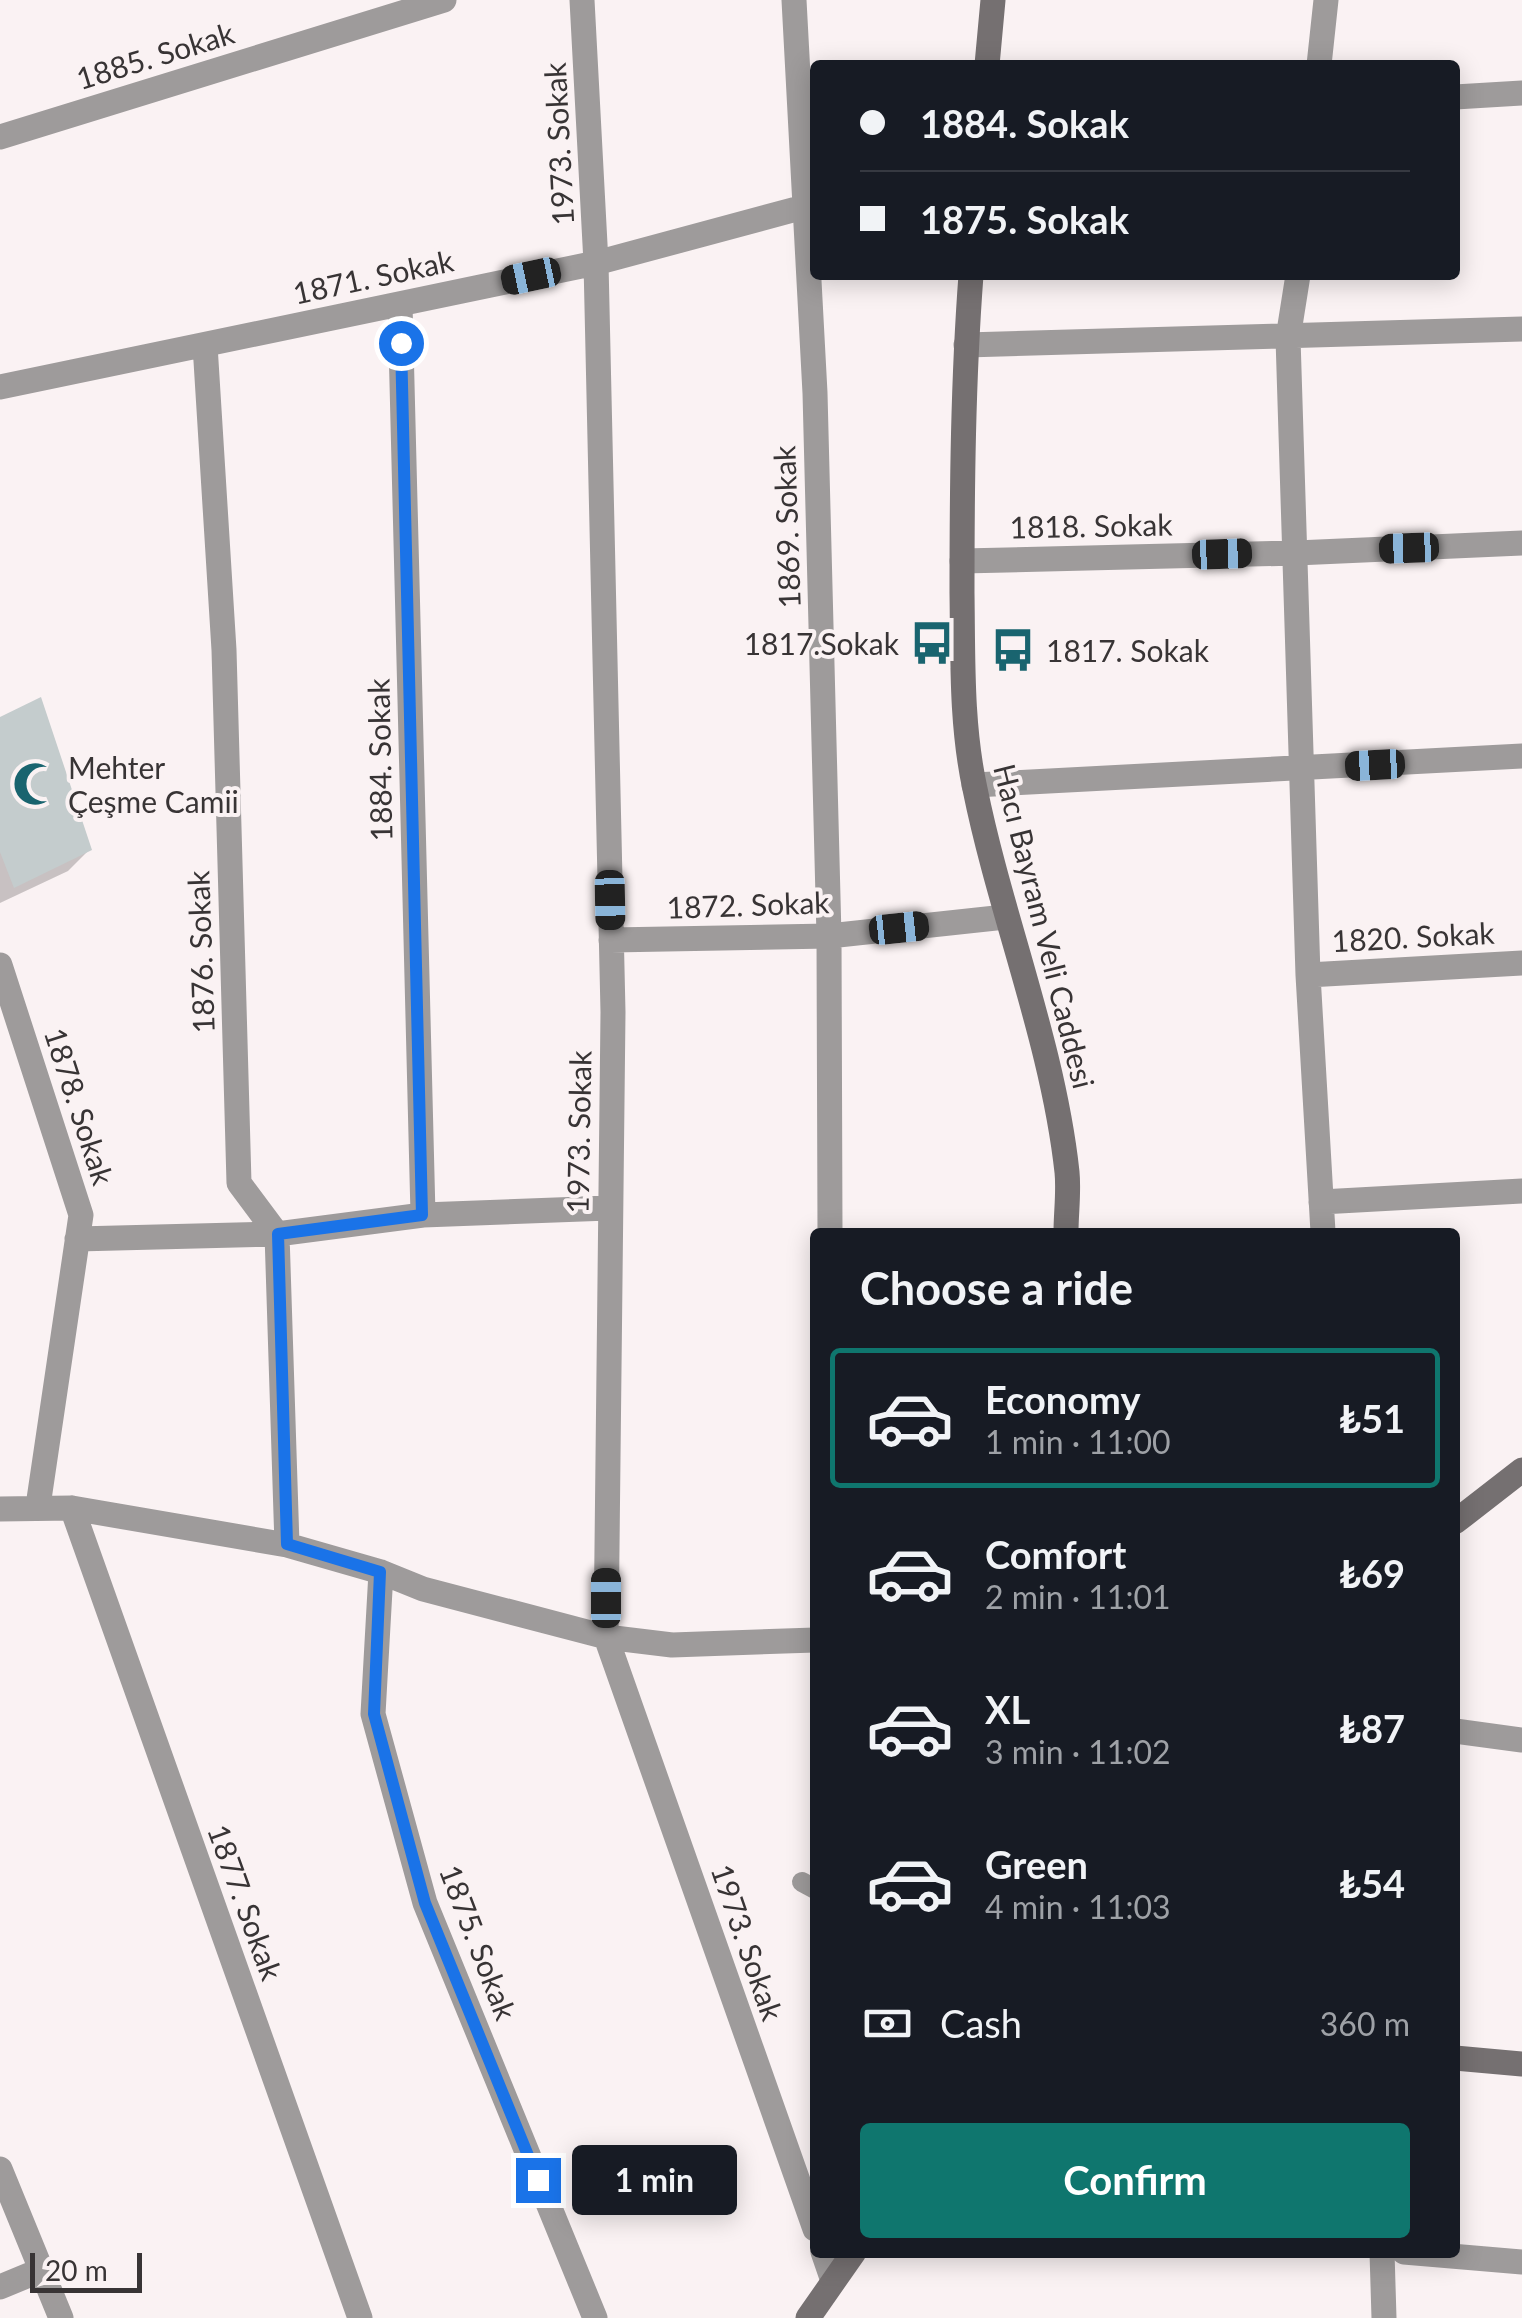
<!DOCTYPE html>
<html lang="en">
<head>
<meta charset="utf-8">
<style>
	body { margin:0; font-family:Lato,sans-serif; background:#20242c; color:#f1f3f6; height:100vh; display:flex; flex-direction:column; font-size:38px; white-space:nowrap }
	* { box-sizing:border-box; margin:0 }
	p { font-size:32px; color:#9ea1a6 }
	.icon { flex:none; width:55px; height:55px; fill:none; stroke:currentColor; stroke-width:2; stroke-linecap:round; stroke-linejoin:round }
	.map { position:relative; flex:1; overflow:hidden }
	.sheet { position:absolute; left:810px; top:1228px; width:650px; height:1030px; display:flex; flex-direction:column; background:#171b24; border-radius:10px; box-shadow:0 5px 25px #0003 }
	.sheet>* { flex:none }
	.hud { position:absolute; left:810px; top:60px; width:650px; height:220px; border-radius:10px; box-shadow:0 5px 25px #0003; display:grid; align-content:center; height:220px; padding:0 50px; background:#171b24 }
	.scale { position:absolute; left:30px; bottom:25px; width:112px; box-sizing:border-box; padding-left:10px; border:5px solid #383435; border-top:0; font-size:28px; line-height:35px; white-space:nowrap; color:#383435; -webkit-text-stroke:8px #faf2f3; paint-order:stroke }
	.end { position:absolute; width:45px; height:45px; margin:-22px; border:12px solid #1a73e8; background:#fff; box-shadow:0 0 0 5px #fff }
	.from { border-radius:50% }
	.bubble { position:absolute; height:70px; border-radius:10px; background:#171b24; box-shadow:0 5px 25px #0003; font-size:32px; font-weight:700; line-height:70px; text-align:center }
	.car { position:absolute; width:30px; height:60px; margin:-30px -15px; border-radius:12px; box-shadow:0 0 8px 2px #0007; background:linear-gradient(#222 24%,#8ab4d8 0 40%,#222 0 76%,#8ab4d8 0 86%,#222 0) }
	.hud b { display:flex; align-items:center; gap:35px; height:95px; font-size:38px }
	.hud b+b { border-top:2px solid #363941 }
	.hud i { width:25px; height:25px; background:#f1f3f6 }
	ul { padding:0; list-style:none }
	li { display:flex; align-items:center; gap:30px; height:140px; margin:0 20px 15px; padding:0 30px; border:5px solid transparent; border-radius:10px }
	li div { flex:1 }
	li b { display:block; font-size:38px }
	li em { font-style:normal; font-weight:700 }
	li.current { border-color:#0f766e }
	li>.icon { width:90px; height:90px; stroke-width:1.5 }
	h2 { padding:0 50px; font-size:45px; line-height:120px }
	.pay { display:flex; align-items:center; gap:25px; height:110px; padding:0 50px; font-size:38px }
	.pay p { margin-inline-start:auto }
	.cta { display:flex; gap:20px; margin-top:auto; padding:20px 50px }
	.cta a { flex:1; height:115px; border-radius:10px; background:#0f766e; color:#fff; font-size:40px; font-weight:700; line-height:115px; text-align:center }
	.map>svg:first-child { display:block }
	.shadow { fill:#0003 }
	.building { fill:#c4cccd }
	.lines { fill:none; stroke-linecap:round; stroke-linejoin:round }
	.lane { stroke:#9e9b9b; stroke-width:20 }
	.street { stroke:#9e9b9b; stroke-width:25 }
	.secondary { stroke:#757071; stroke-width:25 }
	.route { stroke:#1a73e8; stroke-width:12 }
	.labels { text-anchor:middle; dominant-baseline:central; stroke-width:8; stroke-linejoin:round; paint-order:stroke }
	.street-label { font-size:30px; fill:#383435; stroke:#faf2f3 }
	.poi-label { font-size:30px; fill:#383435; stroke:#faf2f3; text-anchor:start }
</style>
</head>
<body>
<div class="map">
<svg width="1522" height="2318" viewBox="0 0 1522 2318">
	<rect width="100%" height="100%" fill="#faf2f3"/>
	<!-- shadow -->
	<path class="shadow" d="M0,720L89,850L68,871L0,903Z"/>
	<!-- building -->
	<path class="building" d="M41,697L92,850L14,888L0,852V717Z"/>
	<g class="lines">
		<!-- lane -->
		<path class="lane" d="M802,1882L815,1889"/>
		<!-- street -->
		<path class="street" d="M582,0L596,263L613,1012L606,1637L815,2229
			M794,0L815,393L829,936L830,1232
			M1319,65L1326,0
			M1455,97L1522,93
			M0,137L444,0
			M1298,275L1288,338L1308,975L1323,1232
			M400,304L423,1215
			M205,345L224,650L239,1183L277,1234L287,1545
			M966,345L1522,329
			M0,387L596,263L815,204
			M962,561L1296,553L1522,543
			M974,785L1522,756
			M611,940L829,936L1005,917
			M0,965L81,1215L38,1506
			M1308,975L1522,963
			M1321,1202L1522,1191
			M77,1239L277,1234L423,1215L609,1208
			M72,1508L360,2318
			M0,1509L72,1508L287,1545L381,1572L423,1589L606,1637L672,1645L815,1640
			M381,1572L373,1714L425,1903L595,2318
			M1455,1731L1522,1740
			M0,2169L61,2318
			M823,2252L833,2281
			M1382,2252L1384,2318
			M1404,2252L1522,2262
			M0,2287L41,2270"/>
		<!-- secondary -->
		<path class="secondary" d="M987,65L993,0
			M971,275C963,381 962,487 962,593C963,658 961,725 975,789C1001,917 1053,1043 1067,1172C1069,1192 1066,1213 1066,1232
			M1455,1522L1522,1470
			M1455,2058L1522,2064
			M808,2318L854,2252"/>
	</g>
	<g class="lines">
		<!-- route -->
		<path class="route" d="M401,343L422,1215L278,1234L287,1544L380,1572L374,1714L425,1903L538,2180"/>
	</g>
	<!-- icons -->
	<defs>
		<g id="bus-bare" transform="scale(3.45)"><path d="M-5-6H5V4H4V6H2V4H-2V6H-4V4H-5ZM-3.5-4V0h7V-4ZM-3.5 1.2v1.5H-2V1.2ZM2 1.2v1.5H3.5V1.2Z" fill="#19646f" stroke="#faf2f3" stroke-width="2.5" paint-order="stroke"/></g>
		<g id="mosque-bare" transform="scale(3.45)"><path d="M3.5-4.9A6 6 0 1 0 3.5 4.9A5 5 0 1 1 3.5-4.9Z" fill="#19646f" stroke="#faf2f3" stroke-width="2.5" paint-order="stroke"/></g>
	</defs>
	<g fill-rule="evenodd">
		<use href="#bus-bare" x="932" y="643"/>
		<use href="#bus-bare" x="1013" y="650"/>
		<use href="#mosque-bare" x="35" y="784"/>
	</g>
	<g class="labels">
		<!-- street labels -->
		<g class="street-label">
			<text transform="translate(155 55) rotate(-17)">1885. Sokak</text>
			<text transform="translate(558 144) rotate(-93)">1973. Sokak</text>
			<text transform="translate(373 276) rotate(-12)">1871. Sokak</text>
			<text transform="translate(1091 525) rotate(-1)">1818. Sokak</text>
			<text transform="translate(786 527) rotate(-92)">1869. Sokak</text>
			<text transform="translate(379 760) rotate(-91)">1884. Sokak</text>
			<text transform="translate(748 904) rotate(-2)">1872. Sokak</text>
			<text transform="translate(1045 926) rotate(76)">Hacı Bayram Veli Caddesi</text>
			<text transform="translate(1413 936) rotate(-3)">1820. Sokak</text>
			<text transform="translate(200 952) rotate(-92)">1876. Sokak</text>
			<text transform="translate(80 1106) rotate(72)">1878. Sokak</text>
			<text transform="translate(578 1132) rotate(-89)">1973. Sokak</text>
			<text transform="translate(246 1902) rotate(70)">1877. Sokak</text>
			<text transform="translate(479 1942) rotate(69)">1875. Sokak</text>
			<text transform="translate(748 1942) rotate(71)">1973. Sokak</text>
		</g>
		<!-- poi labels -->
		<g class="poi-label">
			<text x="899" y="643" text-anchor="end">1817.Sokak</text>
			<text x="1046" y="650">1817. Sokak</text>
			<text x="68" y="767">Mehter<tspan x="68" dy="34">Çeşme Camii</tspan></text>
		</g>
	</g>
</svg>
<div class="scale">20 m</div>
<i class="end from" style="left:401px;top:343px"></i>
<i class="end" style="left:538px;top:2180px"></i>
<div class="bubble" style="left:572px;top:2145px;width:165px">1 min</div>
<i class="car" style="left:531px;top:276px;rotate:258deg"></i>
<i class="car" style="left:1409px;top:548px;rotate:268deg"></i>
<i class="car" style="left:1222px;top:554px;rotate:88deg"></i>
<i class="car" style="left:1375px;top:765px;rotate:267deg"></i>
<i class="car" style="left:610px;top:900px;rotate:179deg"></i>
<i class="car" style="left:899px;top:928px;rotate:84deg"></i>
<i class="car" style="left:606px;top:1598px;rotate:0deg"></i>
<div class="hud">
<b><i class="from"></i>1884. Sokak</b>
<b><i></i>1875. Sokak</b>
</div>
<section class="sheet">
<h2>Choose a ride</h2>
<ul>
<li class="current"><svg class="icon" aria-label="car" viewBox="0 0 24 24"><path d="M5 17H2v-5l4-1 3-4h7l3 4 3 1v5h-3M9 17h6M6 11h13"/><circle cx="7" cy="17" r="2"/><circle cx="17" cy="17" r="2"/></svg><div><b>Economy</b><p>1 min · 11:00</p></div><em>₺51</em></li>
<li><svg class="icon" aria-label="car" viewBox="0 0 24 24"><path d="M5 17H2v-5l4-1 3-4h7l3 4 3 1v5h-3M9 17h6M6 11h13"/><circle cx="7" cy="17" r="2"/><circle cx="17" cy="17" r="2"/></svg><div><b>Comfort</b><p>2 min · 11:01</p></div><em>₺69</em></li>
<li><svg class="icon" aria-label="car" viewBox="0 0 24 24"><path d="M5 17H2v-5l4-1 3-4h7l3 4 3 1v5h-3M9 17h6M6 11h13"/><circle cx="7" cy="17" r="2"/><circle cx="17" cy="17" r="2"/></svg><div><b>XL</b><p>3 min · 11:02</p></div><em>₺87</em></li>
<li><svg class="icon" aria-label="car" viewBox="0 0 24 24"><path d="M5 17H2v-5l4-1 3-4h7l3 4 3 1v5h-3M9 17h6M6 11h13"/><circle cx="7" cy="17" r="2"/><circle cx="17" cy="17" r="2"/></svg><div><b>Green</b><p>4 min · 11:03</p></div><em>₺54</em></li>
</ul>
<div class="pay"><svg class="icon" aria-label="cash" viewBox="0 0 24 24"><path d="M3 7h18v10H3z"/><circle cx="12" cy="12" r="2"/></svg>Cash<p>360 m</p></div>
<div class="cta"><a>Confirm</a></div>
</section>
</div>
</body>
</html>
